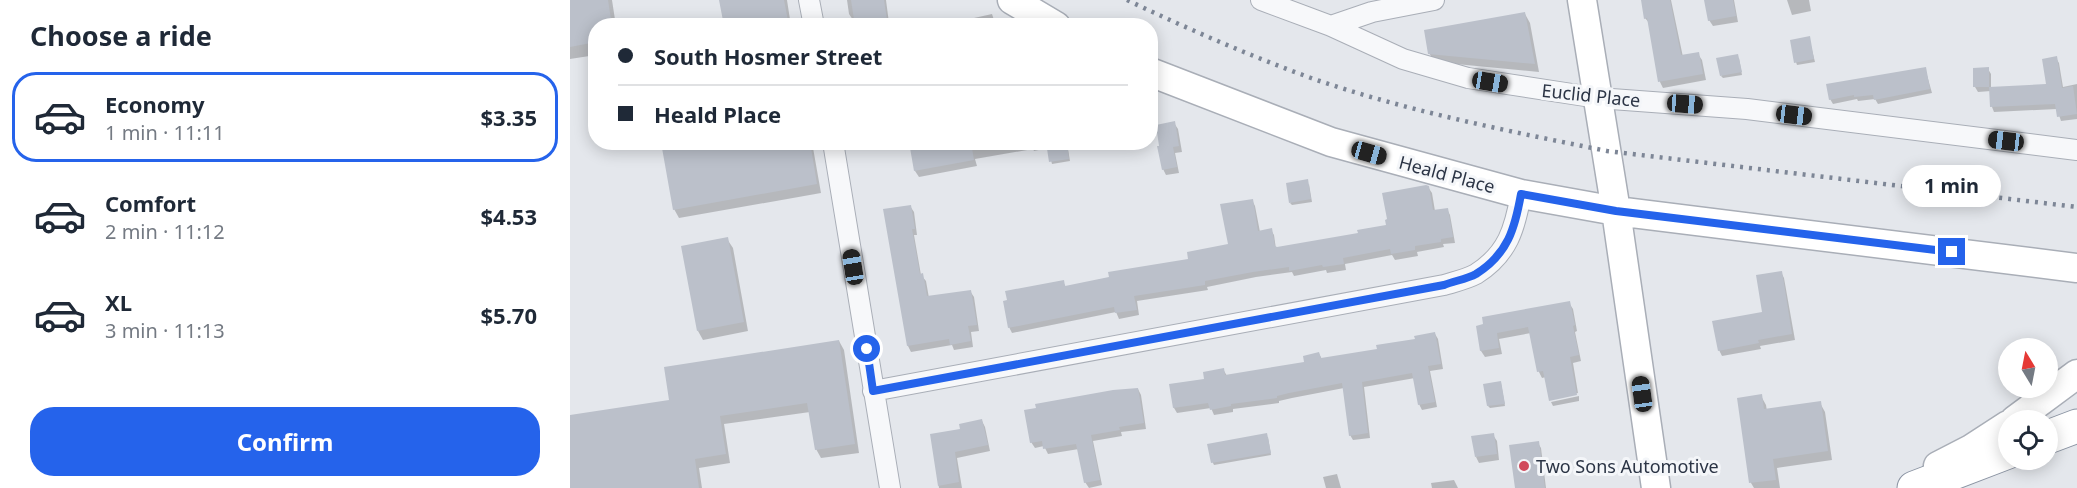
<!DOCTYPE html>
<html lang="en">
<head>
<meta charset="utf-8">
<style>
	body { margin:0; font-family:"Noto Sans",sans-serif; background:#f2f2f3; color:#1f2937; height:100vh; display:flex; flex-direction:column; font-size:22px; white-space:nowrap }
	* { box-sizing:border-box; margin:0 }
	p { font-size:20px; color:#747a83 }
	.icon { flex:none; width:33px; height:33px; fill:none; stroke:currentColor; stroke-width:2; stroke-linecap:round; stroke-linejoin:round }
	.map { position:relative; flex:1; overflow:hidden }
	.details { display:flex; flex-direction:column; background:#fff; width:570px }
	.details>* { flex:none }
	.guide { position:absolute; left:18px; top:18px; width:570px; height:132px; border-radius:24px; box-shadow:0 3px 15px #0003; display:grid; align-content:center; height:132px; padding:0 30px; background:#fff }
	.needle { width:39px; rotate:350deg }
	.tools { position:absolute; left:1428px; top:338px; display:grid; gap:12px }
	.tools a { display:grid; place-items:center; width:60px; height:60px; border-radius:50%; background:#fff; box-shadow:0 3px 15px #0003; font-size:30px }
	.end { position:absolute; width:27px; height:27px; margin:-14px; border:8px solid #2563eb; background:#fff; box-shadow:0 0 0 3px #fff }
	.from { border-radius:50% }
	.bubble { position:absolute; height:42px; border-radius:21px; background:#fff; box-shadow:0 3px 15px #0003; font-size:20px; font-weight:700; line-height:42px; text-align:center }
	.car { position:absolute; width:18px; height:36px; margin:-18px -9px; border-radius:8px; box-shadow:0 0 4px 2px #0007; background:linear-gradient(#222 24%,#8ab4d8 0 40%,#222 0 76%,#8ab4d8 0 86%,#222 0) }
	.guide b { display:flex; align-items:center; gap:21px; height:57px; font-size:22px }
	.guide b+b { border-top:2px solid #e0e1e3 }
	.guide i { width:15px; height:15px; background:#1f2937 }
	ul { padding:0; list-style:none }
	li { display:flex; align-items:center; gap:18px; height:90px; margin:0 12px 9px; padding:0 18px; border:3px solid transparent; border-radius:24px }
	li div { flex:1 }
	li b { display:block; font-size:22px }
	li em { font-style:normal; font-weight:700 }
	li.on { border-color:#2563eb }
	li>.icon { width:54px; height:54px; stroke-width:1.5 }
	h2 { padding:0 30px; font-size:27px; line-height:72px }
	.button { display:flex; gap:12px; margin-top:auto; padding:12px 30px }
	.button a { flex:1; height:69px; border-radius:24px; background:#2563eb; color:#fff; font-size:24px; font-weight:700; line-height:69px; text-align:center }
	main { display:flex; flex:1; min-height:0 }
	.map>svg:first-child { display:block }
	.shadow { fill:#0003 }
	.building { fill:#bbc0ca }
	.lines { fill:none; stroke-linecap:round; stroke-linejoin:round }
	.street-casing { stroke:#a9aeb7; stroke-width:22 }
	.secondary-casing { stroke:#a9aeb7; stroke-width:31 }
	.highway-casing { stroke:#8b94a3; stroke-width:35 }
	.street { stroke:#f7f8fa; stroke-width:20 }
	.secondary { stroke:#fff; stroke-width:28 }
	.highway { stroke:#fff; stroke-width:33 }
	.rail { stroke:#7d8696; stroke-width:4.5; stroke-dasharray:3 6; stroke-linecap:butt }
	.route { stroke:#2563eb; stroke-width:8 }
	.poi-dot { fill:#d1495b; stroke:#f4f6f9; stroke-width:2 }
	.labels { text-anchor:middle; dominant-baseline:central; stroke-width:6; stroke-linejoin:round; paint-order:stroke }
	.street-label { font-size:18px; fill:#2b3445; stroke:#f4f6f9 }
	.poi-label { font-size:18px; fill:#2b3445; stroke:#f4f6f9; text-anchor:start }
</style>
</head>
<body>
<main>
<section class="details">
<h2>Choose a ride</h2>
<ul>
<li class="on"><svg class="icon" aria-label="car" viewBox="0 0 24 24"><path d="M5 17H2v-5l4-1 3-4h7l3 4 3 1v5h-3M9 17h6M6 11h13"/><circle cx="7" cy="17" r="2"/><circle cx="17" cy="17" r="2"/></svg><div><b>Economy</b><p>1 min · 11:11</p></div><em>$3.35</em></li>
<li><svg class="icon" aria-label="car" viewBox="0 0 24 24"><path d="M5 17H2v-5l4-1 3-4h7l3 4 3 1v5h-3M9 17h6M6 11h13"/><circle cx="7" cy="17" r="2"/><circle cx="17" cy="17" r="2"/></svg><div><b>Comfort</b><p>2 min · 11:12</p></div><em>$4.53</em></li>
<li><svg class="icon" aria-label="car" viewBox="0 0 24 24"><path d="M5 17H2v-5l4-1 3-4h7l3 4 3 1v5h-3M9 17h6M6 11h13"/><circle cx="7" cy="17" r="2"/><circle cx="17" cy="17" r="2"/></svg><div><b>XL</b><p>3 min · 11:13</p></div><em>$5.70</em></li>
</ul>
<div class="button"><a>Confirm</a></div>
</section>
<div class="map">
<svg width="1507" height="488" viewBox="0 0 1507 488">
	<rect width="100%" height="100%" fill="#e4e7ec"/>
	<!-- shadow -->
	<path class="shadow" d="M0,0H42L46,26H26V55L0,59Z
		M151,0H217L221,26H156Z
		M277,0H316L319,23L347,19L350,26H287L286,20H283L279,14Z
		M1072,0H1101L1113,57L1128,54L1132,60L1136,80L1093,88L1090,82L1080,24L1075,18Z
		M1136,0H1164L1168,22L1143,26L1139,20Z
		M1217,0H1239L1241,11L1222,15Z
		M422,14L426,26H406L404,18Z
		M955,14L960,23L969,72L865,62L859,53Z
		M1239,38L1245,62L1227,65L1226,62Z
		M1169,58L1172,75L1153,78L1151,76Z
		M1486,58L1489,63L1493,87L1507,84V119L1491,121L1487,109L1424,112L1422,107L1421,91L1408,92L1405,87L1418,69L1421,74V88L1478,85Z
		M1355,68L1362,93L1308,104L1305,99L1288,101L1287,99L1263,104L1260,99Z
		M604,123L608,129L612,152L605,153L609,173L596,175L593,169Z
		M130,142H242L251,193L109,218L104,209Z
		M340,142L497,143L500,161L482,164L478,148L464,151L463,149L405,159L407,166L349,177L345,171Z
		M739,184L742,202L722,205L720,203Z
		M858,187L862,193L865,211L877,209L880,215L885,243L873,244L874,247L847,252L848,256L825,260L822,255L775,264L776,270L757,273L756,270L724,276L722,272L686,277L637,287L638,290L567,301L569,315L549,319L546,312L442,333L439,327L493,282L496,287L620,260L660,245L682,200L685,206L690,232L701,230L704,235L706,249L789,234L818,226Z
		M340,206L344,212L347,235H344L351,275L356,281L359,298L400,291L404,297L409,331L401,332L403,347L384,350L382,345L341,352L338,346Z
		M157,239L163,248L178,331L133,340L128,331Z
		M1211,272L1214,278L1225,340L1190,346L1191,349L1152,356L1149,350L1194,313Z
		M999,303L1003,309L1007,331L1005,332L1011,361L1003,363L1008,393L980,399L976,377L972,378L969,372L961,333L929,339L932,354L915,357L911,351L907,327Z
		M865,334L868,339L873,369L860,371L867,407L852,410L849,404L845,378L794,387L800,438L783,440L780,435L774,388L722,398L709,401V403L663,409V412L644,415L641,408L607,413L604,408L601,386L636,380L653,369L657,376L736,364L749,354L752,359L809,350Z
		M269,341L274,350L289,453L251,458L246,449L240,412L154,424L160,463L129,468L132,488H0V417L101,401Z
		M931,383L935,406L920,408L918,406Z
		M568,389L571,395L576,429L551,432L552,436L523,441L532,485L519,488L515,482L509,449L478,454L474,446L465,448L461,442Z
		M1009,396V401L983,406L981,402Z
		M1191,396L1196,405L1197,411L1250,403L1255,412L1262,460L1207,468L1210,488H1184L1181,483L1169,399Z
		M412,421L415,427L420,451L387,458L392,488H369L362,435L392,430Z
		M923,435L927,441L929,460L909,463L906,457Z
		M698,437L701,455L644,465L643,463L639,445Z
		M968,443L971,448L976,488H946Z
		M767,474L771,488H756L753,477Z
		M884,480L888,488H862L861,483Z"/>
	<!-- building -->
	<path class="building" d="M0,0H38L42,26H26V42L0,47Z
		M149,0H214L219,26H154Z
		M281,0H314L318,26H285Z
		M1071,0H1100L1111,55L1129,52L1133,74L1088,82L1077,18L1074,19Z
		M1134,0H1163L1166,16L1138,21Z
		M955,12L965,64L858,54L854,30Z
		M1240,36L1244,59L1224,63L1220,40Z
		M1168,54L1172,72L1150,76L1146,58Z
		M1487,56L1492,88L1503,86L1507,114L1487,117L1485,104L1420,107L1419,87H1403V68L1419,67V87L1476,84L1472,59Z
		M1356,67L1360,89L1304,100L1303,95L1284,97V95L1259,100L1256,84Z
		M605,121L609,146L603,147L607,167L592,170L587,146H589L586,125Z
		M121,142H240L247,184L103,210L92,148Z
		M339,142H401L404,160L344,171Z
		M476,142H497L499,159L479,162Z
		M738,179L741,199L719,203L716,183Z
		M856,185L859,186L863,210L878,208L883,237L871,239V242L845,246V250L821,254L820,249L773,258L774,264L753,267L752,265L719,271V267L683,272L635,281V285L564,296L567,310L545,313L544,307L438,328L433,301L437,300L435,291L494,280L495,286L539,277L538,272L618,259L617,252L658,244L650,204L683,199L688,231L702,228L705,246L707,247L788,233L787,230L816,225L815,220L817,219L812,193Z
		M341,205L345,229H342L350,274L353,273L357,296L401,290L407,325L398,326L401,341L380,345L379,339L337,346L313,209Z
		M158,237L174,322L127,331L111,246Z
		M1212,271L1222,334L1188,340L1189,343L1148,351L1142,321L1192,312L1186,275Z
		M1000,301L1005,325L1003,326L1009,355L1000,357L1007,395L979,401L973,371L967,372L958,327L927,333L929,348L910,351L906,326L913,324L912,317Z
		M865,332L871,364L858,366L865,402L848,405L842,373L792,382L798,433L779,436L772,383L719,393L707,396V398L661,404V406L640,410L638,403L603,408L599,384L634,379L633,372L654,368L655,375L734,362L733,356L749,352L751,358L807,349L806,345L845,339L844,336Z
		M269,340L285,444L245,450L237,403L150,416L156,454L125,459L129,488H0V415L99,400L94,367Z
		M931,381L935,404L917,406L913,384Z
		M568,388L574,423L549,427L550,430L521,435L530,480L514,483L506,444L473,449L472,441L460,443L454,410L466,408L465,404L543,390Z
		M1192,394L1194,409L1251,401L1258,451L1203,459L1206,480L1179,483L1167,398Z
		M412,419L418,445L385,452L389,482L368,486L360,434L390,429L389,424Z
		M697,433L701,453L641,463L637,444Z
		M924,433L927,454L905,457L901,436Z
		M969,441L975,488H945L939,445Z"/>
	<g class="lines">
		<!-- street casing -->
		<g class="street-casing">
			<path id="street" d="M239,0L244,26
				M691,0L761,26L833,59L898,78L1028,98L1177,109L1507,150
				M761,26L802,12L864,0
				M263,142L320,488
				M303,391L874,285C884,282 897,279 906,274C938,254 945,228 951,194"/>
		</g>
		<!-- secondary casing -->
		<g class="secondary-casing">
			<path id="secondary" d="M442,0L486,26
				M1012,0L1046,211L1086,488
				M580,72L761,142L951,194L1046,211L1507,268
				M1445,420L1507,374
				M1368,466L1401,449L1438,425"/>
		</g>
		<!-- highway casing -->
		<g class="highway-casing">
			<path id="highway" d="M1478,437L1507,426
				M1344,488L1438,452"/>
		</g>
		<!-- street -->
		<use href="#street" class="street"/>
		<!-- secondary -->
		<use href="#secondary" class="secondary"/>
		<!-- highway -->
		<use href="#highway" class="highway"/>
		<!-- rail -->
		<path class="rail" d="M557,0C618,29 678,55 741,78C836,111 938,131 1037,151L1507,207"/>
	</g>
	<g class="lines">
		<!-- route -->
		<path class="route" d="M297,349L303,391L874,285C884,281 897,279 906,274C938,254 945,228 951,194L1046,211L1382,252"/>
	</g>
	<!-- markers -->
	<circle class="poi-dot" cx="954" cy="466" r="6"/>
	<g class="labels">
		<!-- street labels -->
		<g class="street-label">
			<text transform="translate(1021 95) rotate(6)">Euclid Place</text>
			<text transform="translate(877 174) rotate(15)">Heald Place</text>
		</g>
		<!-- poi labels -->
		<g class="poi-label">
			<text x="966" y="466">Two Sons Automotive</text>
		</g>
	</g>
</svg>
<div class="tools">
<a><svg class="needle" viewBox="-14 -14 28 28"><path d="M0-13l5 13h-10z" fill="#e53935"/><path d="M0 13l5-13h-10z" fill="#747a83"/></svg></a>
<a><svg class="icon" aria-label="locate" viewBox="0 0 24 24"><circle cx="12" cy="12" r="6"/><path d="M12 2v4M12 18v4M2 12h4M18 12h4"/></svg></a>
</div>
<i class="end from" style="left:297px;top:349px"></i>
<i class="end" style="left:1382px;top:252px"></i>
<div class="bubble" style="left:1332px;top:165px;width:99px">1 min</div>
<i class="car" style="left:920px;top:82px;rotate:99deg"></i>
<i class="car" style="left:1115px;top:104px;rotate:94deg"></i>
<i class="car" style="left:1224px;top:115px;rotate:97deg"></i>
<i class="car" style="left:1436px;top:141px;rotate:277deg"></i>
<i class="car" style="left:799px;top:153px;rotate:106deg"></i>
<i class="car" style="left:283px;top:267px;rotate:351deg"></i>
<i class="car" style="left:1072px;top:394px;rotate:352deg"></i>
<div class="guide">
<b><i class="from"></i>South Hosmer Street</b>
<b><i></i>Heald Place</b>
</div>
</div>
</main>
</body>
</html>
